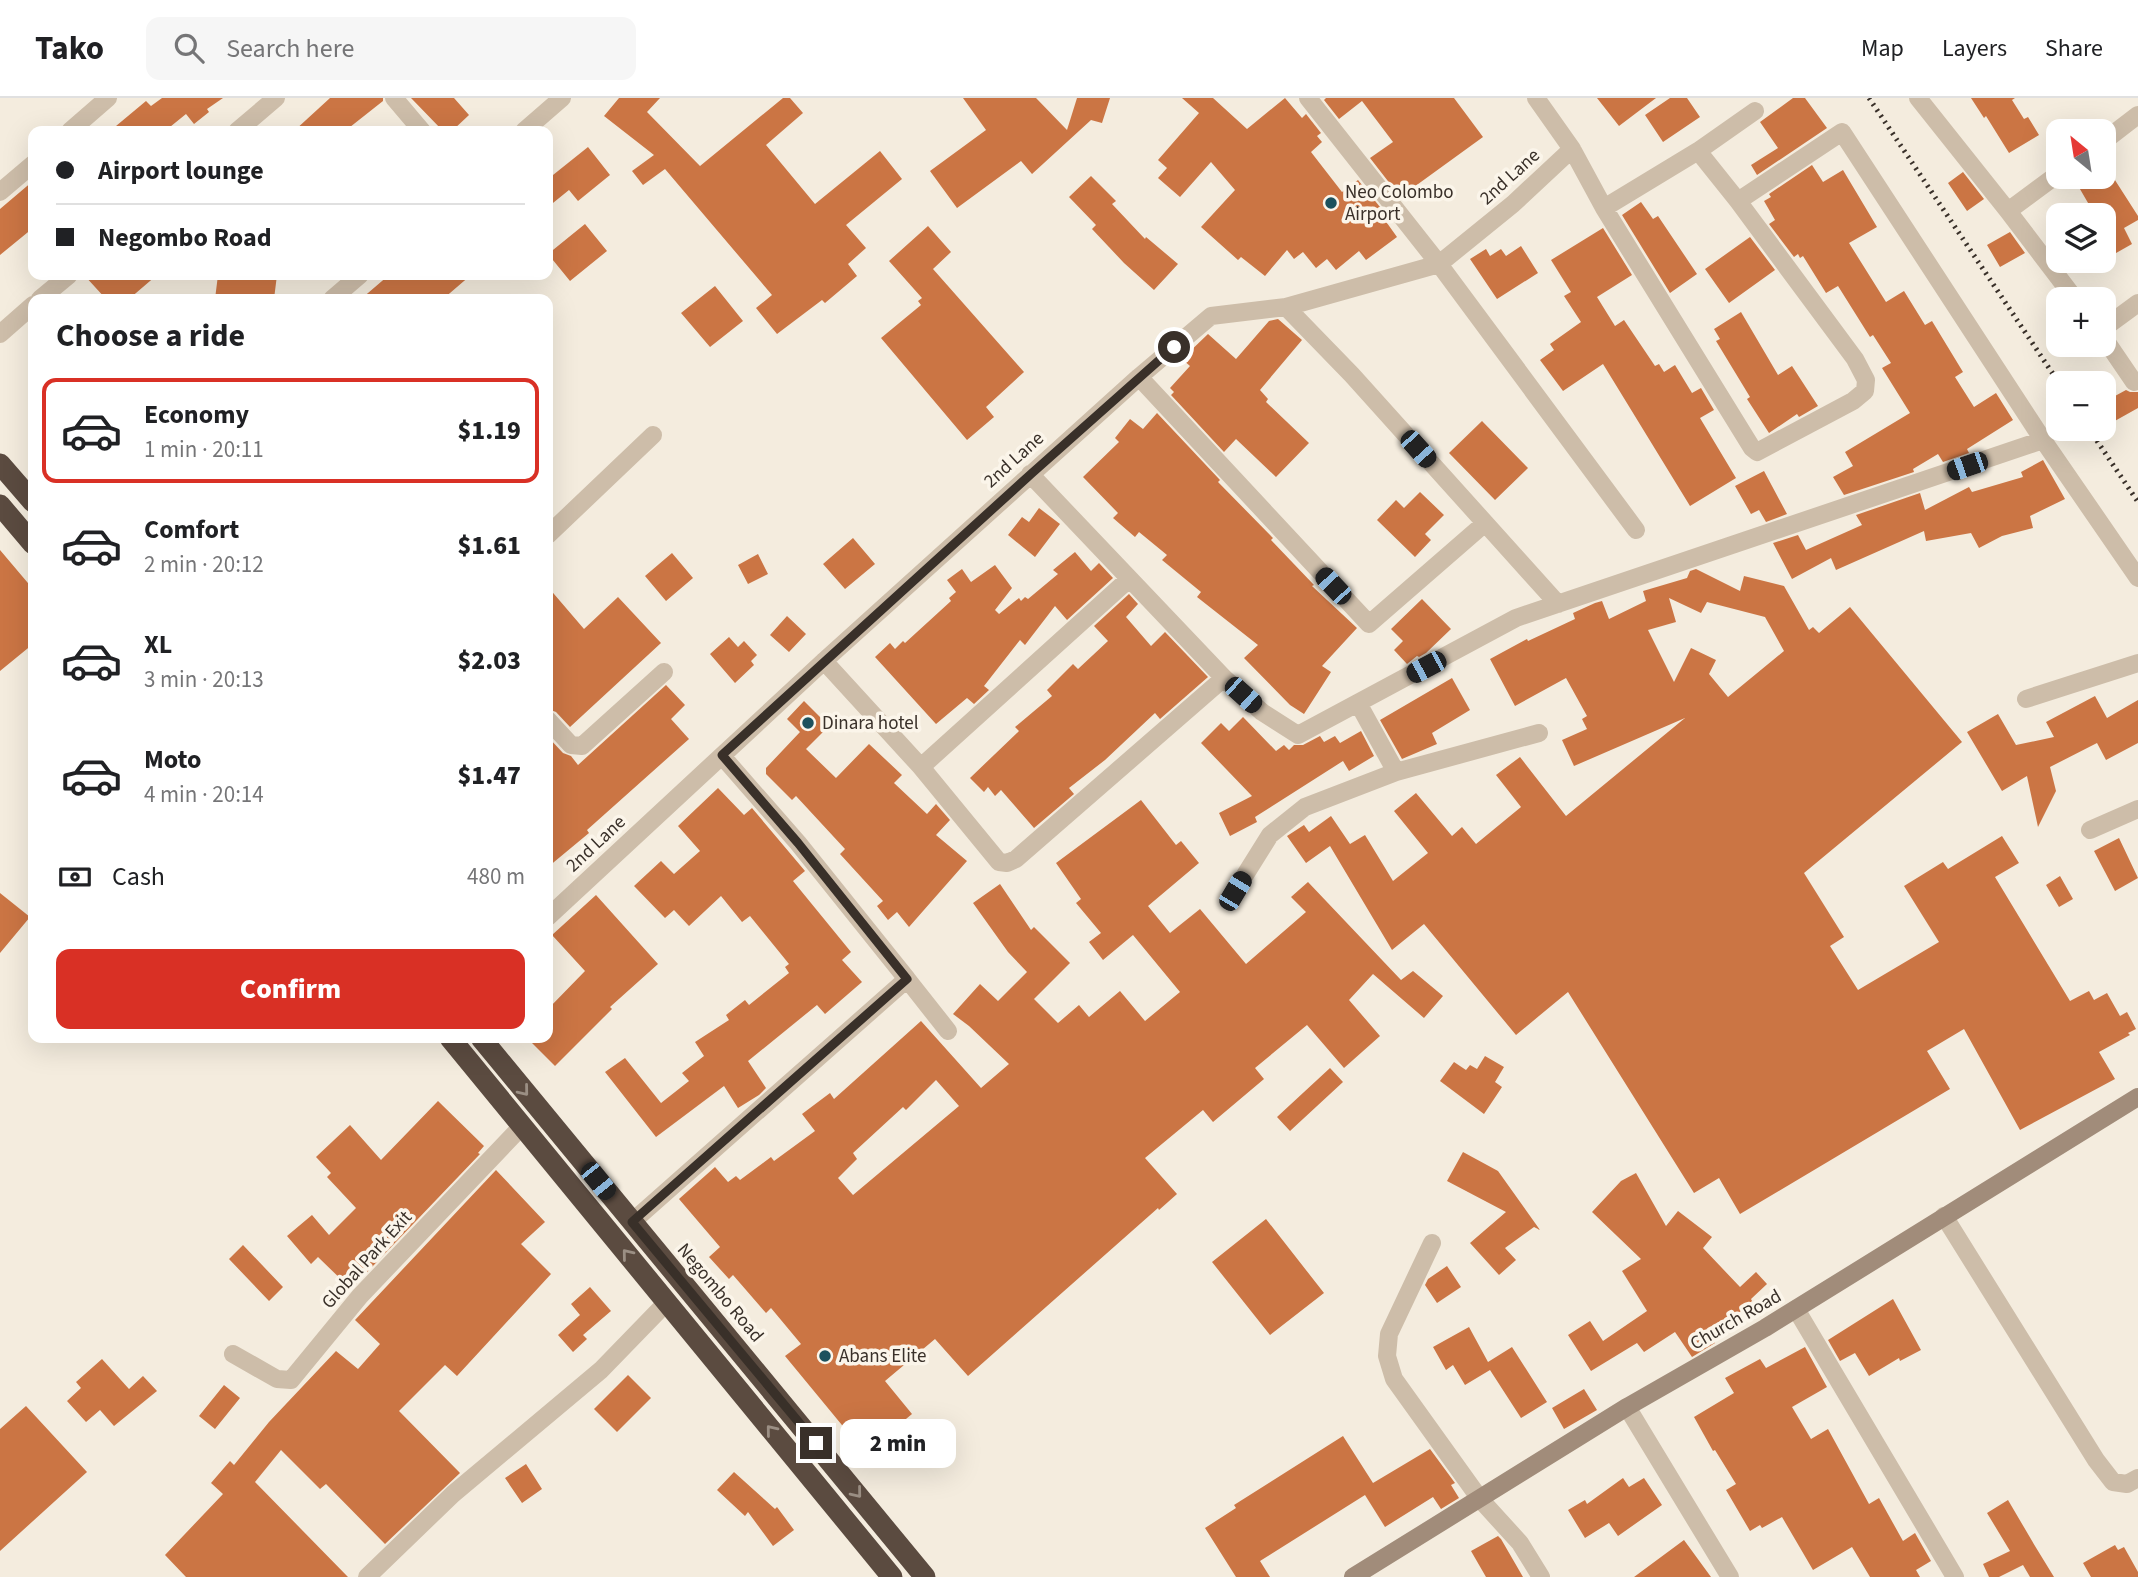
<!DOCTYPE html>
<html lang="en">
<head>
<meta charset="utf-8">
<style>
	body { margin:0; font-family:"Source Sans 3",sans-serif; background:#f6f6f6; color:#202124; height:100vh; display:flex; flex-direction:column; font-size:26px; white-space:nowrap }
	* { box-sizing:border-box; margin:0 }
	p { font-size:23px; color:#757577 }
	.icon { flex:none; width:38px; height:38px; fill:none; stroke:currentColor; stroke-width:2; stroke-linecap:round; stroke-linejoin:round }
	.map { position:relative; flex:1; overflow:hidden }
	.details { position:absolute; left:28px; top:196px; width:525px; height:749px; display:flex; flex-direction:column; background:#fff; border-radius:14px; box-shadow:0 7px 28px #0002 }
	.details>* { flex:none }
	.banner { position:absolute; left:28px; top:28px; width:525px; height:154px; border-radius:14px; box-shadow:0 7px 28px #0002; display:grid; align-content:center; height:154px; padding:0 28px; background:#fff }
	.needle { width:46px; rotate:330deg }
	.buttons { position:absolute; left:2046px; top:21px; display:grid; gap:14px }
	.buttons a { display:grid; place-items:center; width:70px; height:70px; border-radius:14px; background:#fff; box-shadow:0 7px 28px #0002; font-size:35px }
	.end { position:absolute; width:32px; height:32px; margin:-16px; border:9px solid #393029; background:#fff; box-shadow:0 0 0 4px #fff }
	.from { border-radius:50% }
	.bubble { position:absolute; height:49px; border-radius:14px; background:#fff; box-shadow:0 7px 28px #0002; font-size:23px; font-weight:800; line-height:49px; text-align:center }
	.car { position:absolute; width:21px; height:42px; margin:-21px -10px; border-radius:9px; box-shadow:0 0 5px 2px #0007; background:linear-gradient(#222 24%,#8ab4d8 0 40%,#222 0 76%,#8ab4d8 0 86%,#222 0) }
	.banner b { display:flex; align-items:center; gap:24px; height:66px; font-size:26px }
	.banner b+b { border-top:2px solid #e0e0e0 }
	.banner i { width:18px; height:18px; background:#202124 }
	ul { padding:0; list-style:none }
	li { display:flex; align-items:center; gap:21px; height:105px; margin:0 14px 10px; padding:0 14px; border:4px solid transparent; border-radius:14px }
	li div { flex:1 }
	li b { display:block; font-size:26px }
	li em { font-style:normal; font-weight:800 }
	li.selected { border-color:#d93025 }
	li>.icon { width:63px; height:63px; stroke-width:1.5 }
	h2 { padding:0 28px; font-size:32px; line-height:84px }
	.pay { display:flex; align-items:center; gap:18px; height:77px; padding:0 28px; font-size:26px }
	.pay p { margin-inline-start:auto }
	.action { display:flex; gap:14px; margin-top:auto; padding:14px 28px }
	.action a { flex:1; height:80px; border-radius:14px; background:#d93025; color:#fff; font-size:28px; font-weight:800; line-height:80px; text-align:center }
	header { display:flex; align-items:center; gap:42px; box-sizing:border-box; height:98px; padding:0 35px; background:#fff; border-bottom:2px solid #e0e0e0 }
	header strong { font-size:33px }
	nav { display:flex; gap:38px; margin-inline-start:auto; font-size:24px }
	.search { width:490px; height:63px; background:#f6f6f6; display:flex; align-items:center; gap:18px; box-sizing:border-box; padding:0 24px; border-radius:14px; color:#757577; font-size:26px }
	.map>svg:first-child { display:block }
	.building { fill:#cb7544; fill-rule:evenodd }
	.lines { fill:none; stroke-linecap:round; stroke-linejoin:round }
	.street { stroke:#cdbda9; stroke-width:18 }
	.secondary { stroke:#a18c7a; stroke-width:18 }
	.highway { stroke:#5b4b40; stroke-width:21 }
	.rail { stroke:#393029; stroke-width:5; stroke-dasharray:2 5; stroke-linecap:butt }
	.oneway { stroke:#9b8f84 }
	.route { stroke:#393029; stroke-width:9 }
	.poi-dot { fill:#1c515d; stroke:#fbf5ea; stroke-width:2.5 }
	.labels { text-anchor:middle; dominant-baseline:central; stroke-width:7; stroke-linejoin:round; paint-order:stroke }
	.street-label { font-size:19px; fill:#393029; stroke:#fbf5ea }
	.poi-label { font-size:19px; fill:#393029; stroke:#fbf5ea; text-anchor:start }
</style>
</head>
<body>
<header>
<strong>Tako</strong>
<div class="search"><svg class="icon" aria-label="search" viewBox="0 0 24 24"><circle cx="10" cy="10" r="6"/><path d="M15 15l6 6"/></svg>Search here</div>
<nav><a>Map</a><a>Layers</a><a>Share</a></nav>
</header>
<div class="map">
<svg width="2138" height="1479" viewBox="0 0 2138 1479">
	<rect width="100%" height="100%" fill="#f4ecde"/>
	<!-- building -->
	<path class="building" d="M162,0H223L207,11L209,14L194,26L186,16L165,33H110L146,3L151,8Z
		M330,0H383V3L345,33H294Z
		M411,0H454L469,17L452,33H443Z
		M619,0H660L647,14L700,68L783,0H790L803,15L766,47L815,106L880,53L902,81L846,127L866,150L848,166L857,178L825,205L822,202L777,236L756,210L772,197L665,71L643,87L632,73L654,57L604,18Z
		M963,0H1036L1067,32L1077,0H1110L1102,25L1091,22L1032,76L1021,63L957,110L930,73L986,32Z
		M1182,0H1213L1247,31L1285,0L1302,20L1306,16L1321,35L1317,38L1322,44L1311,54L1342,94L1358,82L1380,109L1377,111L1397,139L1366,162L1359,153L1336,172L1327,161L1316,170L1303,154L1294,161L1287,152L1265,178L1241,159L1238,162L1201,129L1235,92L1211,64L1180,99L1158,80L1167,70L1158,62L1199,15Z
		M1326,0H1454L1483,39L1414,89L1413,87L1398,96L1370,60L1393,44L1362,3L1339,21L1324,2Z
		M1597,0H1656L1619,28Z
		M1670,0H1687L1700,19L1663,44L1645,17Z
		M1793,0H1805L1827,30L1757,77L1751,67L1778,50L1760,24Z
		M1971,0H2015L2012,2L2024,21L2028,19L2039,37L2009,55L1986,18L1984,20Z
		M588,49L610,77L578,103L569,92L548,109V81Z
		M1812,67L1823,84L1843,72L1877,129L1849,145L1886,204L1904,193L1925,227L1932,223L1963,274L1955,279L1974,309L1996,295L2013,322L1967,351L1969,355L1943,364L1938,356L1913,371L1914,374L1844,397L1833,379L1853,368L1845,354L1910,315L1882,270L1891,265L1873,237L1870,239L1838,188L1826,195L1803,158L1800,160L1798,156L1794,159L1769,126L1775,122L1764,103L1771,99L1769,96Z
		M1963,74L1984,101L1967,113L1948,85Z
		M1091,78L1116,103L1112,106L1145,141L1146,139L1178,166L1154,192L1124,165L1092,131L1096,127L1069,99Z
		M2073,79H2113L2138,118V122L2124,130L2132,146L2109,159L2104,149V117H2095Z
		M33,83V130L0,157V111Z
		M1641,104L1653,121L1658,118L1697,176L1670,195L1622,117Z
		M585,126L607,153L570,183L548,156Z
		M928,128L951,154L933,171L1024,274L986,309L994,319L967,342L881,240L921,207L918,203L922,200L889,163Z
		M1603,130L1632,177L1597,199L1615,228L1624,222L1655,268L1659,266L1664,274L1675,267L1692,295L1701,290L1714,312L1700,320L1736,380L1690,408L1603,266L1563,293L1540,262L1554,252L1550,246L1581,224L1564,198L1571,194L1551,162Z
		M2010,134L2025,155L2000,169L1987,147Z
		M1750,139L1775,172L1729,205L1705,171Z
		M1521,148L1538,175L1497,201L1470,161L1486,151L1490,158L1501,151L1506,158Z
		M84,177H157L129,201H106Z
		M218,177H277L274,201H215Z
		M389,177H471L443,201H361Z
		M715,188L743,223L710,249L681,215Z
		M1741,214L1778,277L1792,268L1818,308L1799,319L1797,316L1769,335L1747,301L1750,299L1716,243L1720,241L1714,231Z
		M1278,221L1302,242L1260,292L1268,301L1266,304L1309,345L1276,379L1236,341L1224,354L1171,297L1174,294L1170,290L1190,268L1182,261L1208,236L1236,261L1269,223Z
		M2126,292L2130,294H2138V310L2113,324L2104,304Z
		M1157,315L1220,382L1218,384L1273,440L1271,442L1314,487L1312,488L1357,530L1322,568L1331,574L1304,616L1290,607L1244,560L1258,547L1197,499L1201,494L1162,462L1167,457L1139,434L1135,439L1113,420L1118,415L1083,379L1119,344L1115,340L1130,321L1143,331Z
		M1482,323L1528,370L1495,402L1449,355Z
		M2043,362L2065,401L2030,418L2033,430L2002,438L1979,450L1971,435L1926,443L1924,433L1836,472L1831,460L1792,481L1773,445L1798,437L1806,452L1862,427L1856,417L1920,395L1925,412L1969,389L1972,394L2023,379L2021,374Z
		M1764,373L1787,416L1766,424L1759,412L1751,416L1735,388Z
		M1420,394L1444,417L1425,436L1431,442L1415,459L1377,422L1396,402L1404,410Z
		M1039,410L1060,426L1035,459L1008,437L1022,419L1029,424Z
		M853,440L875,466L845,491L823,466Z
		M0,452L33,491V546L0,573Z
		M1075,454L1091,473L1099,465L1113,480L1067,522L1055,508L1025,547L1020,542L984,588L989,592L974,606L967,600L936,626L875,559L890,545L895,551L903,543L905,545L951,503L949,500L956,494L947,482L962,471L971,484L995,467L1012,490L995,512L999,516L1019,500L1021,503L1025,499L1028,501L1058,476L1053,472Z
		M672,455L693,480L666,503L645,478Z
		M758,456L768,476L748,486L738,467Z
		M1696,471L1740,493L1744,478L1784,488L1809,532L1813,529L1819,535L1850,509L1962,644L1804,775L1844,839L1830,848L1858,892L1939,844L1904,788L1943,764L1948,771L2002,738L2019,765L1995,779L2070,903L2089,893L2094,902L2107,895L2120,918L2127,914L2136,931L2128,935L2130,937L2099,954L2115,981L2020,1032L1964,931L1927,953L1950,991L1740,1116L1719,1080L1694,1095L1568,894L1516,937L1424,826L1392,852L1330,748L1306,765L1287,738L1304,727L1309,734L1331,718L1350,746L1365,737L1393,783L1428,755L1394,713L1416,695L1452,738L1462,729L1476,746L1521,709L1496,677L1520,659L1566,718L1685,620L1574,668L1562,642L1587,631L1582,621L1587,618L1566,580L1515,608L1490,561L1527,541L1528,543L1575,521L1573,515L1595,505L1602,503L1609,521L1646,503L1643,493L1687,480L1690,473ZM1669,500L1701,515L1707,504L1765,519L1784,553L1728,599L1709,576L1716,562L1691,550L1674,584L1648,532L1676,524Z
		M548,489L584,531L618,499L661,545L570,629L556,614L548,611Z
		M1129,496L1138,506L1126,519L1151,548L1165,534L1208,579L1160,621L1155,615L1105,662L1069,690L1074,696L1034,730L1001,692L995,698L988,689L984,694L970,680L1019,633L1015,629L1052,598L1047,592L1073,566L1078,571L1108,543L1094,528Z
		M1422,501L1451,531L1426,555L1419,559L1417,558L1407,566L1394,552L1403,543L1391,531Z
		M787,518L806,536L789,554L770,537Z
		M729,539L738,549L744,543L757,557L751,563L754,567L735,585L710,556Z
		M1452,580L1470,612L1432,635L1437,646L1402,661L1380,622Z
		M666,587L685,607L671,621L689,641L587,732L589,735L548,769V639L563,655L571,658L578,667Z
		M2095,598L2107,620L2138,602V645L2106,662L2097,645L2050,669L2056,693L2038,729L2027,678L2002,693L1967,634L1998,616L2016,647L2054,639L2046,624Z
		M804,603L829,628L806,651L836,680L869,646L902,677L894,685L927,716L936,706L950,722L936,737L967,763L909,829L897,814L888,822L877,808L883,803L840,756L845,751L796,698L792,702L766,676V670L800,634L787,621Z
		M1243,619L1276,653L1284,647L1289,652L1294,647H1303L1320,638L1324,644L1335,638L1340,645L1361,633L1374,658L1349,673L1343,663L1255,719L1257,724L1230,738L1219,715L1252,698L1201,645L1221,625L1229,633Z
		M718,690L744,717L752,710L805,773L793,783L851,854L842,862L862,884L825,916L817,907L748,963L766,990L759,997L738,1010L724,988L656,1039L605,974L625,960L661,1005L689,983L682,975L704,958L695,944L729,922L726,917L745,902L749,907L789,875L785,869L789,866L750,818L742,824L721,798L689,828L674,812L665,820L634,788L661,763L674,776L700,753L678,728Z
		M1141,702L1176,747L1181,743L1199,765L1148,808L1170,835L1200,811L1246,866L1306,814L1291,799L1308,784L1401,882L1413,873L1443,898L1424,920L1373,876L1349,902L1380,938L1344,970L1307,927L1255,970L1264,981L1213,1024L1203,1012L1145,1060L1177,1096L1159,1112L1158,1110L968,1278L935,1241L885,1283L912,1316L865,1355L785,1258L801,1246L771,1210L766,1215L733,1177L729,1181L709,1159L720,1149L679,1101L715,1069L728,1084L736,1078L740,1082L771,1059L774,1063L815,1033L802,1016L830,995L834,1001L921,923L981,990L1009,966L969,928L953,916L980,886L998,903L1027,874L1008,854L973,805L1000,786L1031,832L1034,829L1070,865L1034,901L1058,925L1079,907L1089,919L1120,893L1145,923L1180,894L1133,837L1103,862L1089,844L1101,835L1076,805L1081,801L1056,765ZM936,982L959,1008L853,1097L838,1080L857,1061L853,1055L903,1009L906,1012Z
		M2119,740L2138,780L2115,793L2094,753Z
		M2060,778L2073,801L2059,809L2046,787Z
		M0,795L30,819L0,855Z
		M596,797L658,866L610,909L612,911L555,968L527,940H548V911L585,873L552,837Z
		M1485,958L1504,969L1495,984L1502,989L1484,1016L1440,983L1454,964L1466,972L1470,967L1477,971Z
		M1330,970L1343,984L1290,1033L1277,1019Z
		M438,1003L484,1048L478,1055L480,1056L351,1191L318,1159L311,1166L287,1138L312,1117L329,1137L356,1110L327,1079L331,1075L316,1059L350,1027L381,1062Z
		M1463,1054L1498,1073L1540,1132L1534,1129L1505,1150L1516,1162L1499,1177L1470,1145L1506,1114L1447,1083Z
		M496,1072L545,1124L521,1146L551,1176L457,1278L445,1267L399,1313L460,1375L385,1446L326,1386L320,1391L281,1352L255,1384L348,1479H186L165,1457L223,1396L211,1385L230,1363L234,1367L269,1324L336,1253L358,1271L380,1246L355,1222Z
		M1636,1075L1666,1128L1678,1113L1712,1139L1703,1150L1740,1189L1756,1174L1767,1186L1751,1201L1752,1203L1711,1240L1715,1245L1692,1259L1675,1234L1644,1254L1637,1245L1591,1273L1568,1237L1590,1223L1603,1243L1647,1213L1622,1173L1641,1161L1592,1114L1621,1083Z
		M1266,1121L1324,1195L1270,1237L1212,1164Z
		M243,1147L283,1189L269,1203L229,1161Z
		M1447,1168L1461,1189L1437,1205L1425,1187L1428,1181Z
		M590,1189L611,1213L583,1237L587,1241L573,1254L558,1237L580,1217L571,1206Z
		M1893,1201L1921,1252L1900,1263L1899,1260L1869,1278L1855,1255L1840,1263L1828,1242Z
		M1469,1229L1488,1264L1512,1249L1547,1304L1521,1320L1490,1272L1465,1287L1453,1267L1446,1272L1433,1249Z
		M1805,1249L1827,1289L1792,1309L1811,1341L1828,1331L1869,1406L1879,1400L1903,1443L1915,1435L1931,1463L1916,1472L1920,1479H1870L1852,1449L1813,1472L1782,1419L1762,1430L1760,1427L1750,1433L1726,1392L1736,1386L1715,1352L1713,1353L1694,1319L1734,1295L1725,1280L1760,1261L1766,1270Z
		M102,1261L129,1291L143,1278L157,1293L114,1328L100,1312L86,1324L67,1303L81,1290L76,1284Z
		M628,1277L651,1300L617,1334L594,1311Z
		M224,1287L240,1300L215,1331L199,1318Z
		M1584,1291L1597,1312L1564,1331L1552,1310Z
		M26,1308L87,1374L0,1453V1331Z
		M1343,1338L1373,1385L1430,1351L1455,1385L1451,1387L1459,1400L1441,1411L1433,1399L1385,1429L1365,1397L1260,1463L1270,1479H1236L1205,1430L1236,1410L1234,1407Z
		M526,1366L542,1391L522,1405L505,1380Z
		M734,1374L775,1411L777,1409L794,1432L773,1448L748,1414L745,1418L717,1392Z
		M1623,1380L1629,1389L1644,1380L1662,1407L1618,1438L1609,1425L1585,1440L1568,1412L1585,1402L1587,1406Z
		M2008,1402L2035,1448L2054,1479H2030L2023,1467L1999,1479H1989L1983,1466L2010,1453L1987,1415Z
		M1498,1438L1501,1441L1523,1479H1486L1471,1453Z
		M1684,1442L1711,1479H1634Z
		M2115,1447L2118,1452L2124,1449L2138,1474V1479H2091L2083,1465Z"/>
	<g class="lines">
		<!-- street -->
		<path class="street" d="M394,0L422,33
			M1308,0L1439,166L1636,432
			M1536,0L1572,51L1604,110L1752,350L1757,354L1853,303L1865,293L1866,282L1855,261L1738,103
			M1918,0L2008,113L2075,201
			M70,33L108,0
			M237,33L276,0
			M524,33L562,0
			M2104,43L2138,17
			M1698,53L1755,13
			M0,94L33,66
			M1604,110L1698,53L1738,103L1842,34L2043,342
			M2008,113L2058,76
			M40,201L69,177
			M332,201L360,177
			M1286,209L1352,277L1558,506
			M2104,230L2138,205
			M0,236L33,207
			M2104,240L2134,284
			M1139,279L1369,526L1484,426
			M548,437L653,337
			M824,563L921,669L999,764L1007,765L1016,761L1224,580L1030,376
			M1224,580L1262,614L1298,637L1516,520L2043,342L2138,480
			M2026,601L2138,565
			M1358,605L1396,674
			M548,622L571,647L582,648L664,574
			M921,669L1129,481
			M2090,732L2138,711
			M1235,793L1270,737L1305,709L1396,674L1539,635
			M548,819L824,563L1139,279L1211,218L1286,209L1439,166L1513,106L1572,51
			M907,881L948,933
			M1944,1118L2096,1362L2113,1384L2127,1386L2138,1380
			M632,1124L907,881L798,745L722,658
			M1432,1145L1389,1236L1387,1258L1394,1281L1480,1401L1520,1445L1541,1479
			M1796,1211L1955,1479
			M233,1256L277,1281L291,1282L360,1198L522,1028
			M1627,1309L1730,1479
			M367,1479L453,1396L601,1272L667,1204"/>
		<!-- secondary -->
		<path class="secondary" d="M1353,1479L1627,1309L1765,1230L2138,999"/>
		<!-- highway -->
		<path class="highway" d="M0,366L33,404
			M0,407L33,446
			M450,940L892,1479
			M481,940L925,1479"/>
		<!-- rail -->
		<path class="rail" d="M1869,0L2059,285
			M2089,331L2138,404"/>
	</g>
	<!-- one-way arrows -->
	<defs><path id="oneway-chevron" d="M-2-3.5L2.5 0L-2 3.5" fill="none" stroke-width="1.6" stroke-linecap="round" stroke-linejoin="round" transform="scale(1.75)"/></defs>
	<g class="oneway">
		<use href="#oneway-chevron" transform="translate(524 993) rotate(51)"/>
		<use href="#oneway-chevron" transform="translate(627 1156) rotate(-129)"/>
		<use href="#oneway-chevron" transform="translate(771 1332) rotate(-129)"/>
		<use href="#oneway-chevron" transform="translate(857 1395) rotate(51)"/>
	</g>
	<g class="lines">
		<!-- route -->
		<path class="route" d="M816,1345L632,1124L907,881L798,745L722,657L1031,376L1174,249"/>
	</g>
	<!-- markers -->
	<g class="poi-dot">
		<circle cx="1331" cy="105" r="7"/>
		<circle cx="808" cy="625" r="7"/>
		<circle cx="825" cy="1258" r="7"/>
	</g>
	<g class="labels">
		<!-- street labels -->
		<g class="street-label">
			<text transform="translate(1510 79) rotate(-42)">2nd Lane</text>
			<text transform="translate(1014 362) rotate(-42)">2nd Lane</text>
			<text transform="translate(596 746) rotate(-43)">2nd Lane</text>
			<text transform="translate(367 1162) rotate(-48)">Global Park Exit</text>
			<text transform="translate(720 1195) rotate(50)">Negombo Road</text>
			<text transform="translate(1736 1222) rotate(-30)">Church Road</text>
		</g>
		<!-- poi labels -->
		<g class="poi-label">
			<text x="1345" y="94">Neo Colombo<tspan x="1345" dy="22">Airport</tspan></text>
			<text x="822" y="625">Dinara hotel</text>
			<text x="839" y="1258">Abans Elite</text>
		</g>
	</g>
</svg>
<div class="buttons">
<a><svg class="needle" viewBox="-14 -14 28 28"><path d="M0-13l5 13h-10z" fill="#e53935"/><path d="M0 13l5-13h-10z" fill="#757577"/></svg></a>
<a><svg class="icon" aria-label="layers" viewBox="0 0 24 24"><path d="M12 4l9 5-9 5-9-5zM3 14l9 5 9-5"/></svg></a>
<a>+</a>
<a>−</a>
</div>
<i class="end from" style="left:1174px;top:249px"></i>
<i class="end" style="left:816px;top:1345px"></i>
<div class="bubble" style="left:840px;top:1321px;width:116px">2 min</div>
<i class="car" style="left:1418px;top:351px;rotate:138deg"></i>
<i class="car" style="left:1967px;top:368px;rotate:251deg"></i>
<i class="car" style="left:1333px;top:488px;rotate:317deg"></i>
<i class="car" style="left:1426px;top:569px;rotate:242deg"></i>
<i class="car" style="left:1243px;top:597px;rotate:132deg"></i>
<i class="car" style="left:1235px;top:793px;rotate:31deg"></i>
<i class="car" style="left:598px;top:1083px;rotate:141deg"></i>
<div class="banner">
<b><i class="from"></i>Airport lounge</b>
<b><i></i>Negombo Road</b>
</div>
<section class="details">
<h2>Choose a ride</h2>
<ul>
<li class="selected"><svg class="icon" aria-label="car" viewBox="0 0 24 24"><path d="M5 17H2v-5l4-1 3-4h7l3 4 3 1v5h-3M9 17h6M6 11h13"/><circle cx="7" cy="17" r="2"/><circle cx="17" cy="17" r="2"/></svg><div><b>Economy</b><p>1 min · 20:11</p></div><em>$1.19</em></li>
<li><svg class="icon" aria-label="car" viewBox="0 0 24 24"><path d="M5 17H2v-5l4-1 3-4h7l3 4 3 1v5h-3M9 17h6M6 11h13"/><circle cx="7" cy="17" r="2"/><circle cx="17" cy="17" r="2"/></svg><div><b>Comfort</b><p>2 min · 20:12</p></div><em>$1.61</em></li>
<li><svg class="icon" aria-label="car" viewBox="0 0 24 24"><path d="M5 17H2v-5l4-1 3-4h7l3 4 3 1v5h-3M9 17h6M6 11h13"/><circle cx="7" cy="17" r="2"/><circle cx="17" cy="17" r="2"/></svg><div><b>XL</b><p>3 min · 20:13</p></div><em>$2.03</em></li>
<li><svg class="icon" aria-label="car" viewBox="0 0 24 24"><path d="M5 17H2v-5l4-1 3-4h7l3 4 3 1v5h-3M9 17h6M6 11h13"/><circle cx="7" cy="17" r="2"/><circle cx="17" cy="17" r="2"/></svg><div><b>Moto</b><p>4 min · 20:14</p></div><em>$1.47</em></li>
</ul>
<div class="pay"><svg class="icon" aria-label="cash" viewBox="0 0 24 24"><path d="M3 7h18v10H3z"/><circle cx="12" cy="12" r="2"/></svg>Cash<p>480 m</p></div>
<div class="action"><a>Confirm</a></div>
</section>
</div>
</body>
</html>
